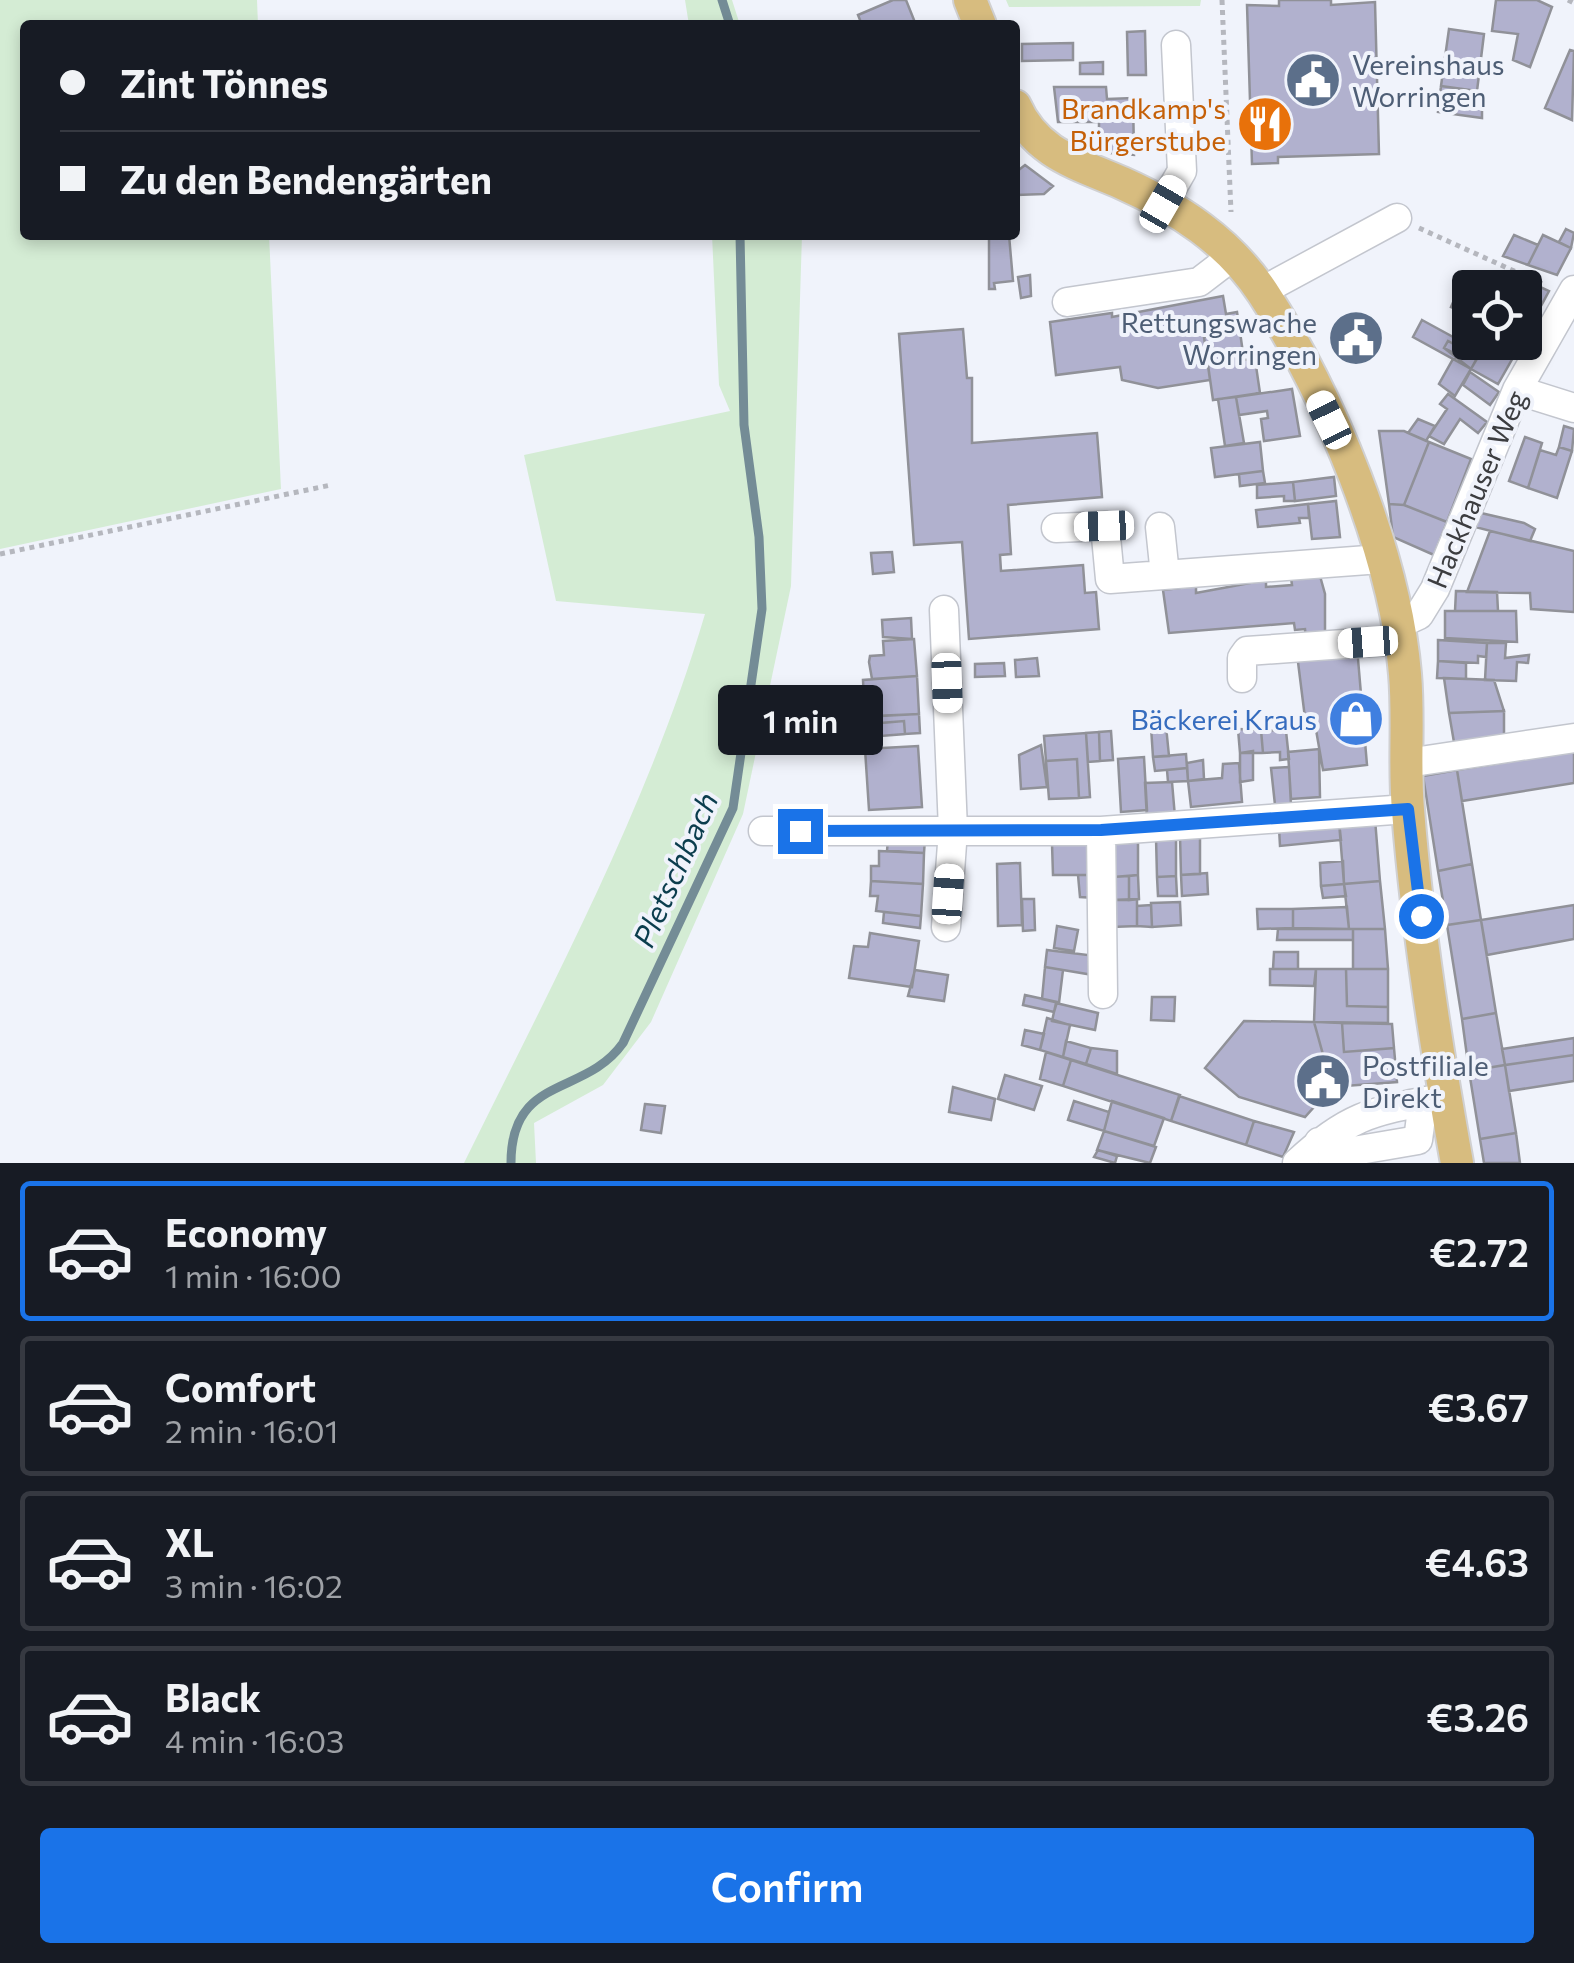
<!DOCTYPE html>
<html lang="en">
<head>
<meta charset="utf-8">
<style>
	body { margin:0; font-family:Commissioner,sans-serif; background:#242831; color:#f1f3f6; height:100vh; display:flex; flex-direction:column; font-size:38px; white-space:nowrap }
	* { box-sizing:border-box; margin:0 }
	p { font-size:32px; color:#9ea1a6 }
	.icon { flex:none; width:55px; height:55px; fill:none; stroke:currentColor; stroke-width:2; stroke-linecap:round; stroke-linejoin:round }
	.map { position:relative; height:1163px; overflow:hidden }
	.drawer { display:flex; flex-direction:column; background:#171b24; flex:1 }
	.drawer>* { flex:none }
	.guide { position:absolute; left:20px; top:20px; width:1000px; height:220px; border-radius:10px; box-shadow:0 5px 15px #0003; display:grid; align-content:center; height:220px; padding:0 40px; background:#171b24 }
	.buttons { position:absolute; left:1452px; top:270px; display:grid; gap:20px }
	.buttons a { display:grid; place-items:center; width:90px; height:90px; border-radius:10px; background:#171b24; box-shadow:0 5px 15px #0003; font-size:50px }
	.end { position:absolute; width:45px; height:45px; margin:-22px; border:12px solid #1a73e8; background:#fff; box-shadow:0 0 0 5px #fff }
	.from { border-radius:50% }
	.bubble { position:absolute; height:70px; border-radius:10px; background:#171b24; box-shadow:0 5px 15px #0003; font-size:32px; font-weight:600; line-height:70px; text-align:center }
	.car { position:absolute; width:30px; height:60px; margin:-30px -15px; border-radius:12px; box-shadow:0 0 8px 2px #0007; background:linear-gradient(#fff 24%,#345 0 40%,#fff 0 76%,#345 0 86%,#fff 0) }
	.guide b { display:flex; align-items:center; gap:35px; height:95px; font-size:38px }
	.guide b+b { border-top:2px solid #363941 }
	.guide i { width:25px; height:25px; background:#f1f3f6 }
	ul { padding:18px 0 0; list-style:none }
	li { display:flex; align-items:center; gap:30px; height:140px; margin:0 20px 15px; padding:0 20px; border:5px solid #363941; border-radius:10px }
	li div { flex:1 }
	li b { display:block; font-size:38px }
	li em { font-style:normal; font-weight:600 }
	li.current { border-color:#1a73e8 }
	li>.icon { width:90px; height:90px; stroke-width:1.5 }
	.primary-button { display:flex; gap:20px; margin-top:auto; padding:20px 40px }
	.primary-button a { flex:1; height:115px; border-radius:10px; background:#1a73e8; color:#fff; font-size:40px; font-weight:600; line-height:115px; text-align:center }
	.map>svg:first-child { display:block }
	.green { fill:#d4ecd4 }
	.lines { fill:none; stroke-linecap:round; stroke-linejoin:round }
	.stream { stroke:#748c96; stroke-width:9 }
	.building { fill:#b1b1ce; stroke:#909198; stroke-width:2.5 }
	.minor-casing { stroke:#c3c6ce; stroke-width:31 }
	.major-casing { stroke:#d0d0d1; stroke-width:36 }
	.path { stroke:#b5b7be; stroke-width:5; stroke-dasharray:5 5; stroke-linecap:butt }
	.minor { stroke:#fff; stroke-width:28 }
	.major { stroke:#d7bc7f; stroke-width:32 }
	.route { stroke:#1a73e8; stroke-width:12 }
	.labels { text-anchor:middle; dominant-baseline:central; stroke-width:8; stroke-linejoin:round; paint-order:stroke }
	.service-label { font-size:28px; fill:#4e5e75; stroke:#f0f3fb; text-anchor:start }
	.food-label { font-size:28px; fill:#c56008; stroke:#f0f3fb; text-anchor:end }
	.street-label { font-size:28px; fill:#3c3d40; stroke:#f0f3fb }
	.shop-label { font-size:28px; fill:#366cbe; stroke:#f0f3fb; text-anchor:end }
	.water-label { font-size:30px; font-style:italic; fill:#0b3d4d; stroke:#f0f3fb }
</style>
</head>
<body>
<div class="map">
<svg width="1574" height="1163" viewBox="0 0 1574 1163">
	<rect width="100%" height="100%" fill="#f0f3fb"/>
	<!-- green -->
	<path class="green" d="M0,0H257L258,25H25V235H269L281,489L0,549Z
		M685,0H732L740,25H689Z
		M1006,0H1201L1200,6L1009,7Z
		M712,235H802L791,586L743,814L651,1022L603,1085L534,1123L536,1163H464C552,984 648,807 705,614L556,601L524,455L730,411L719,385Z"/>
	<g class="lines">
		<!-- stream -->
		<path class="stream" d="M722,0L730,25
			M511,1163C511,1074 585,1097 623,1043L733,808L762,609L759,537L744,425L740,235"/>
	</g>
	<!-- building -->
	<path class="building" d="M893,0H906L916,25H862L858,15Z
		M1279,0H1331V5L1375,2L1379,154L1278,157V163L1252,164L1247,5L1279,6Z
		M1496,0H1537L1552,7L1530,67L1513,60L1518,34L1492,31Z
		M1449,29L1484,34L1477,91L1441,86Z
		M1145,31L1146,75H1128L1127,32Z
		M1073,43V60L1022,61V44Z
		M1570,50L1574,51L1572,120L1545,108Z
		M1103,62V74H1080V63Z
		M1441,86L1482,92V118L1438,112Z
		M1054,87H1106L1107,99L1133,98L1134,155L1099,152V122H1058Z
		M1025,165L1053,186L1044,194L1015,195V173Z
		M1566,229L1574,233L1571,248L1559,242Z
		M989,235H1009L1013,281L994,283L995,289H989Z
		M1514,235L1538,245L1528,265L1503,256Z
		M1543,235L1571,248L1557,275L1528,265Z
		M1500,272L1517,282L1514,288L1495,282L1492,288H1484Z
		M1030,275L1031,296L1021,298L1018,277Z
		M1519,277L1549,291L1542,304L1525,296V288H1514Z
		M1457,293L1470,299V315L1451,307Z
		M1223,296L1226,314L1237,312L1240,332L1204,337L1210,380L1158,388L1122,380L1120,367L1056,375L1050,322L1112,313V317Z
		M1525,296L1542,304L1534,319L1525,315Z
		M1422,320L1464,343L1461,348L1448,341L1444,348L1458,355L1455,360L1413,337Z
		M963,329L967,378H972V443L1097,433L1102,497L1008,505L1011,554L1000,555L1001,571L1083,565L1085,593L1096,592L1099,629L969,639L962,542L914,545L899,334Z
		M1240,332L1244,360L1255,359L1260,393L1213,400L1204,337Z
		M1448,341L1461,348L1464,343L1481,352L1471,369L1444,348Z
		M1486,342L1515,354L1498,384L1471,369Z
		M1493,342H1521L1515,354Z
		M1453,359L1471,369L1455,396L1439,384Z
		M1470,372L1499,392L1490,405L1463,385Z
		M1292,389L1300,436L1264,441L1261,419L1268,418L1267,411L1239,415L1236,397Z
		M1448,394L1487,422L1478,433L1460,419L1444,444L1429,436L1447,409L1440,404Z
		M1236,397L1244,443L1225,446L1218,399Z
		M1418,419L1435,426L1426,441L1408,433Z
		M1564,426L1574,429L1572,451L1559,447Z
		M1379,431H1404L1429,442L1404,505L1389,504Z
		M1525,437L1542,443L1528,488L1509,481Z
		M1260,442L1263,471L1215,477L1211,448Z
		M1429,442L1471,459L1447,522L1404,505Z
		M1559,447L1572,451L1557,498L1528,488L1540,450L1556,455Z
		M1263,471L1265,483L1240,486L1239,474Z
		M1334,477L1336,496L1295,501L1293,482Z
		M1293,482L1295,501H1284V496L1257,498V485Z
		M1336,501L1340,537L1312,539L1308,504Z
		M1308,504L1309,518H1299L1300,523L1258,527L1256,510Z
		M1389,504L1404,505L1447,522L1434,555L1393,537Z
		M1481,513L1524,523L1535,529L1530,541L1475,527Z
		M1490,531L1574,551V612L1531,609L1530,593L1467,592Z
		M892,552L894,572L873,574L871,553Z
		M1320,576L1325,594V638L1306,639L1305,629L1295,630L1294,623L1169,633L1163,590L1196,586V593L1266,580V587L1292,585L1291,578Z
		M1456,591L1497,592L1498,611H1455Z
		M1445,611H1516L1517,642L1445,638Z
		M911,618L912,639L883,637L882,620Z
		M914,639L917,676L872,679L869,662L870,656L884,655L883,641Z
		M1438,640L1487,643L1486,657L1478,656V663L1438,661Z
		M1487,643H1506L1505,658L1529,655L1528,663L1517,662L1516,681L1485,680Z
		M1357,647L1367,765L1323,770L1315,724L1306,726L1297,654Z
		M1037,658L1039,676L1016,677L1015,660Z
		M1438,661L1466,663V679L1437,678Z
		M1004,663L1005,676L975,677V664Z
		M917,676L919,714L874,716V701H864L863,680Z
		M1444,678L1494,680L1504,711L1449,713Z
		M1504,711V742L1455,748L1449,713Z
		M919,714L920,733L905,734L904,721L881,723L880,716Z
		M904,721L905,734L881,736V723Z
		M1166,726L1169,756L1153,757L1151,727Z
		M1238,729L1261,730L1263,753H1240Z
		M1261,730L1286,731L1289,759L1280,760V752L1263,753Z
		M1111,731L1113,760L1100,761L1099,732Z
		M1099,732L1100,761L1088,762L1086,733Z
		M1086,733L1090,797L1079,798L1077,759L1046,761L1044,736Z
		M1041,745L1047,787L1021,789L1019,755Z
		M918,746L922,807L869,810L865,749Z
		M1319,749L1320,797L1291,799L1288,752Z
		M1253,751V780L1240,782V753Z
		M1574,751V783L1462,801L1457,770Z
		M1186,754L1187,768L1155,771L1153,757Z
		M1144,757L1147,810L1121,812L1118,759Z
		M1077,759L1079,798L1049,799L1046,761Z
		M1203,760L1204,779L1188,781L1187,763Z
		M1239,763L1242,802L1191,807L1188,781L1222,778L1223,764Z
		M1289,767L1291,805H1275L1271,768Z
		M1187,768L1188,781L1168,782L1167,770Z
		M1457,770L1472,864L1438,871L1423,776Z
		M1172,782L1175,817L1147,819L1145,783Z
		M1375,819L1380,881L1344,884L1339,822Z
		M1339,822L1341,840L1280,846L1279,828Z
		M1200,834V874L1181,875L1180,836Z
		M1176,836V876L1157,877L1156,838Z
		M888,839H925L924,853L887,851Z
		M1138,839V875L1113,877V841Z
		M1094,843L1095,875H1053L1052,844Z
		M879,851L924,853L923,884L871,881V866H879Z
		M1343,861L1344,884L1321,886L1320,863Z
		M1020,863L1022,925L998,926L997,864Z
		M1472,864L1481,920L1447,925L1438,871Z
		M1207,873L1208,894L1182,896L1181,875Z
		M1078,875H1095V898L1080,897Z
		M1138,875L1139,899L1129,900V876Z
		M1129,876V900H1112V877Z
		M1176,876L1177,896H1158L1157,877Z
		M871,881L923,884L921,916L876,911L878,896H870Z
		M1380,881L1385,929H1349L1344,884Z
		M1344,884L1346,896L1323,898L1321,886Z
		M1022,899H1034L1035,930L1023,931Z
		M1137,899V926L1112,927V900Z
		M1180,902L1181,925L1152,927L1151,903Z
		M1151,905L1152,927L1137,926V906Z
		M1574,905V939L1487,955L1481,920Z
		M1347,907L1349,929L1293,928V909Z
		M1257,909H1293V928L1258,929Z
		M884,912L921,916L920,928L883,923Z
		M1481,920L1496,1013L1462,1019L1447,925Z
		M1057,926L1078,930L1074,951L1054,948Z
		M1278,929H1353V940H1277Z
		M1353,929H1385L1388,969H1353Z
		M870,933L919,941L912,987L849,978L854,946L868,947Z
		M1047,950L1096,956L1093,975L1045,967Z
		M1274,952H1298V969H1273Z
		M1045,967L1063,970L1059,1003L1042,999Z
		M1270,969H1316L1314,986L1270,985Z
		M1316,969H1346L1347,1006L1388,1007V1023L1314,1022Z
		M1346,969H1388V1007L1347,1006Z
		M915,970L948,975L944,1001L908,996Z
		M1025,995L1057,1002L1054,1012L1023,1005Z
		M1152,997H1175L1174,1021L1151,1020Z
		M1056,1003L1098,1013L1095,1030L1052,1021Z
		M1496,1013L1505,1065L1469,1071L1462,1019Z
		M1047,1018L1070,1025L1063,1057L1040,1050Z
		M1244,1021L1314,1022L1332,1087L1305,1117L1239,1097L1205,1068Z
		M1314,1022L1342,1023L1344,1052L1394,1048L1397,1082L1332,1087Z
		M1342,1023L1392,1024L1394,1048L1344,1052Z
		M1025,1030L1044,1034L1040,1050L1022,1045Z
		M1574,1038V1055L1505,1065L1502,1049Z
		M1066,1041L1091,1048L1086,1064L1063,1057Z
		M1091,1048L1117,1051V1074L1086,1064Z
		M1046,1052L1071,1060L1063,1086L1040,1079Z
		M1574,1055V1081L1509,1091L1505,1065Z
		M1071,1060L1180,1095L1171,1121L1063,1086Z
		M1505,1065L1516,1133L1480,1139L1469,1071Z
		M1005,1075L1042,1086L1034,1110L998,1099Z
		M953,1087L995,1099L991,1120L949,1112Z
		M1179,1096L1254,1121L1246,1145L1171,1121Z
		M1074,1101L1109,1112L1104,1131L1068,1120Z
		M1112,1101L1164,1118L1154,1146L1104,1131Z
		M645,1104L665,1106L661,1133L641,1130Z
		M1254,1121L1294,1132L1283,1157L1246,1145Z
		M1104,1131L1156,1147L1150,1163L1097,1150Z
		M1516,1133L1520,1163H1484L1480,1139Z
		M1098,1150L1117,1156L1115,1163L1094,1157Z"/>
	<g class="lines">
		<!-- minor casing -->
		<g class="minor-casing">
			<path id="minor" d="M1163,204L1182,171L1176,45
				M1262,291L1397,218
				M1067,302L1199,282L1233,256
				M1517,390L1574,408
				M1160,527L1165,575
				M1056,528L1105,526L1110,579L1381,559
				M944,610L953,830L946,927
				M1397,625L1419,615L1435,589L1517,390L1574,290
				M1242,678V658L1247,651L1400,640
				M1407,763L1574,738
				M763,831H1101L1407,809
				M1101,831L1103,994
				M1319,1142L1330,1155L1418,1140L1423,1101
				M1297,1163C1351,1112 1377,1111 1447,1097"/>
		</g>
		<!-- major casing -->
		<g class="major-casing">
			<path id="major" d="M970,0L980,25
				M1015,106C1036,154 1079,164 1122,183C1178,208 1229,241 1263,293C1329,394 1395,554 1405,674C1409,719 1404,765 1408,810C1417,927 1436,1047 1457,1163"/>
		</g>
		<!-- path -->
		<path class="path" d="M1222,0L1231,212
			M1568,0L1574,3
			M1419,228L1545,285
			M0,554L331,485"/>
		<!-- minor -->
		<use href="#minor" class="minor"/>
		<!-- major -->
		<use href="#major" class="major"/>
	</g>
	<g class="lines">
		<!-- route -->
		<path class="route" d="M800,831L1101,830L1408,809L1421,916"/>
	</g>
	<!-- icons -->
	<defs>
		<g id="civic-disc" transform="scale(2.875)"><circle r="9.5" fill="#5c6f8a" stroke="#f0f3fb"/><path d="M-.6-6.5H3V-4.5H.6V-3L4-1V1h2V6H-6V1h2V-1L-.6-3ZM-1.2 2.5V6h2.4V2.5Z" fill="#fff"/></g>
		<g id="restaurant-disc" transform="scale(2.875)"><circle r="9.5" fill="#e8710a" stroke="#f0f3fb"/><path d="M-5-6h1v4h1v-4h1v4h1v-4h1v5L-1.5 .5V6h-2V.5L-5-1ZM5-6V6H3V1.5H1.5Q1.5-4 5-6Z" fill="#fff"/></g>
		<g id="shop-disc" transform="scale(2.875)"><circle r="9.5" fill="#3f7fe0" stroke="#f0f3fb"/><path d="M-5-2.5h2.3a2.7 3.5 0 0 1 5.4 0H5L5.5 6h-11ZM-1.5-2.5h3a1.5 2.3 0 0 0-3 0Z" fill="#fff"/></g>
	</defs>
	<g fill-rule="evenodd">
		<use href="#civic-disc" x="1313" y="80"/>
		<use href="#restaurant-disc" x="1265" y="124"/>
		<use href="#civic-disc" x="1356" y="338"/>
		<use href="#shop-disc" x="1356" y="719"/>
		<use href="#civic-disc" x="1323" y="1081"/>
	</g>
	<g class="labels">
		<!-- service labels -->
		<g class="service-label">
			<text x="1352" y="64">Vereinshaus<tspan x="1352" dy="32">Worringen</tspan></text>
			<text x="1317" y="322" text-anchor="end">Rettungswache<tspan x="1317" dy="32">Worringen</tspan></text>
			<text x="1362" y="1065">Postfiliale<tspan x="1362" dy="32">Direkt</tspan></text>
		</g>
		<!-- food labels -->
		<g class="food-label">
			<text x="1226" y="108">Brandkamp's<tspan x="1226" dy="32">Bürgerstube</tspan></text>
		</g>
		<!-- street labels -->
		<g class="street-label">
			<text transform="translate(1476 489) rotate(-67)">Hackhauser Weg</text>
		</g>
		<!-- shop labels -->
		<g class="shop-label">
			<text x="1317" y="719">Bäckerei Kraus</text>
		</g>
		<!-- water labels -->
		<g class="water-label">
			<text transform="translate(674 869) rotate(-66)">Pletschbach</text>
		</g>
	</g>
</svg>
<div class="buttons">
<a><svg class="icon" aria-label="locate" viewBox="0 0 24 24"><circle cx="12" cy="12" r="6"/><path d="M12 2v4M12 18v4M2 12h4M18 12h4"/></svg></a>
</div>
<i class="end from" style="left:1421px;top:916px"></i>
<i class="end" style="left:800px;top:831px"></i>
<div class="bubble" style="left:718px;top:685px;width:165px">1 min</div>
<i class="car" style="left:1163px;top:204px;rotate:30deg"></i>
<i class="car" style="left:1329px;top:420px;rotate:334deg"></i>
<i class="car" style="left:1104px;top:526px;rotate:268deg"></i>
<i class="car" style="left:1368px;top:642px;rotate:266deg"></i>
<i class="car" style="left:947px;top:683px;rotate:178deg"></i>
<i class="car" style="left:948px;top:894px;rotate:4deg"></i>
<div class="guide">
<b><i class="from"></i>Zint Tönnes</b>
<b><i></i>Zu den Bendengärten</b>
</div>
</div>
<section class="drawer">
<ul>
<li class="current"><svg class="icon" aria-label="car" viewBox="0 0 24 24"><path d="M5 17H2v-5l4-1 3-4h7l3 4 3 1v5h-3M9 17h6M6 11h13"/><circle cx="7" cy="17" r="2"/><circle cx="17" cy="17" r="2"/></svg><div><b>Economy</b><p>1 min · 16:00</p></div><em>€2.72</em></li>
<li><svg class="icon" aria-label="car" viewBox="0 0 24 24"><path d="M5 17H2v-5l4-1 3-4h7l3 4 3 1v5h-3M9 17h6M6 11h13"/><circle cx="7" cy="17" r="2"/><circle cx="17" cy="17" r="2"/></svg><div><b>Comfort</b><p>2 min · 16:01</p></div><em>€3.67</em></li>
<li><svg class="icon" aria-label="car" viewBox="0 0 24 24"><path d="M5 17H2v-5l4-1 3-4h7l3 4 3 1v5h-3M9 17h6M6 11h13"/><circle cx="7" cy="17" r="2"/><circle cx="17" cy="17" r="2"/></svg><div><b>XL</b><p>3 min · 16:02</p></div><em>€4.63</em></li>
<li><svg class="icon" aria-label="car" viewBox="0 0 24 24"><path d="M5 17H2v-5l4-1 3-4h7l3 4 3 1v5h-3M9 17h6M6 11h13"/><circle cx="7" cy="17" r="2"/><circle cx="17" cy="17" r="2"/></svg><div><b>Black</b><p>4 min · 16:03</p></div><em>€3.26</em></li>
</ul>
<div class="primary-button"><a>Confirm</a></div>
</section>
</body>
</html>
